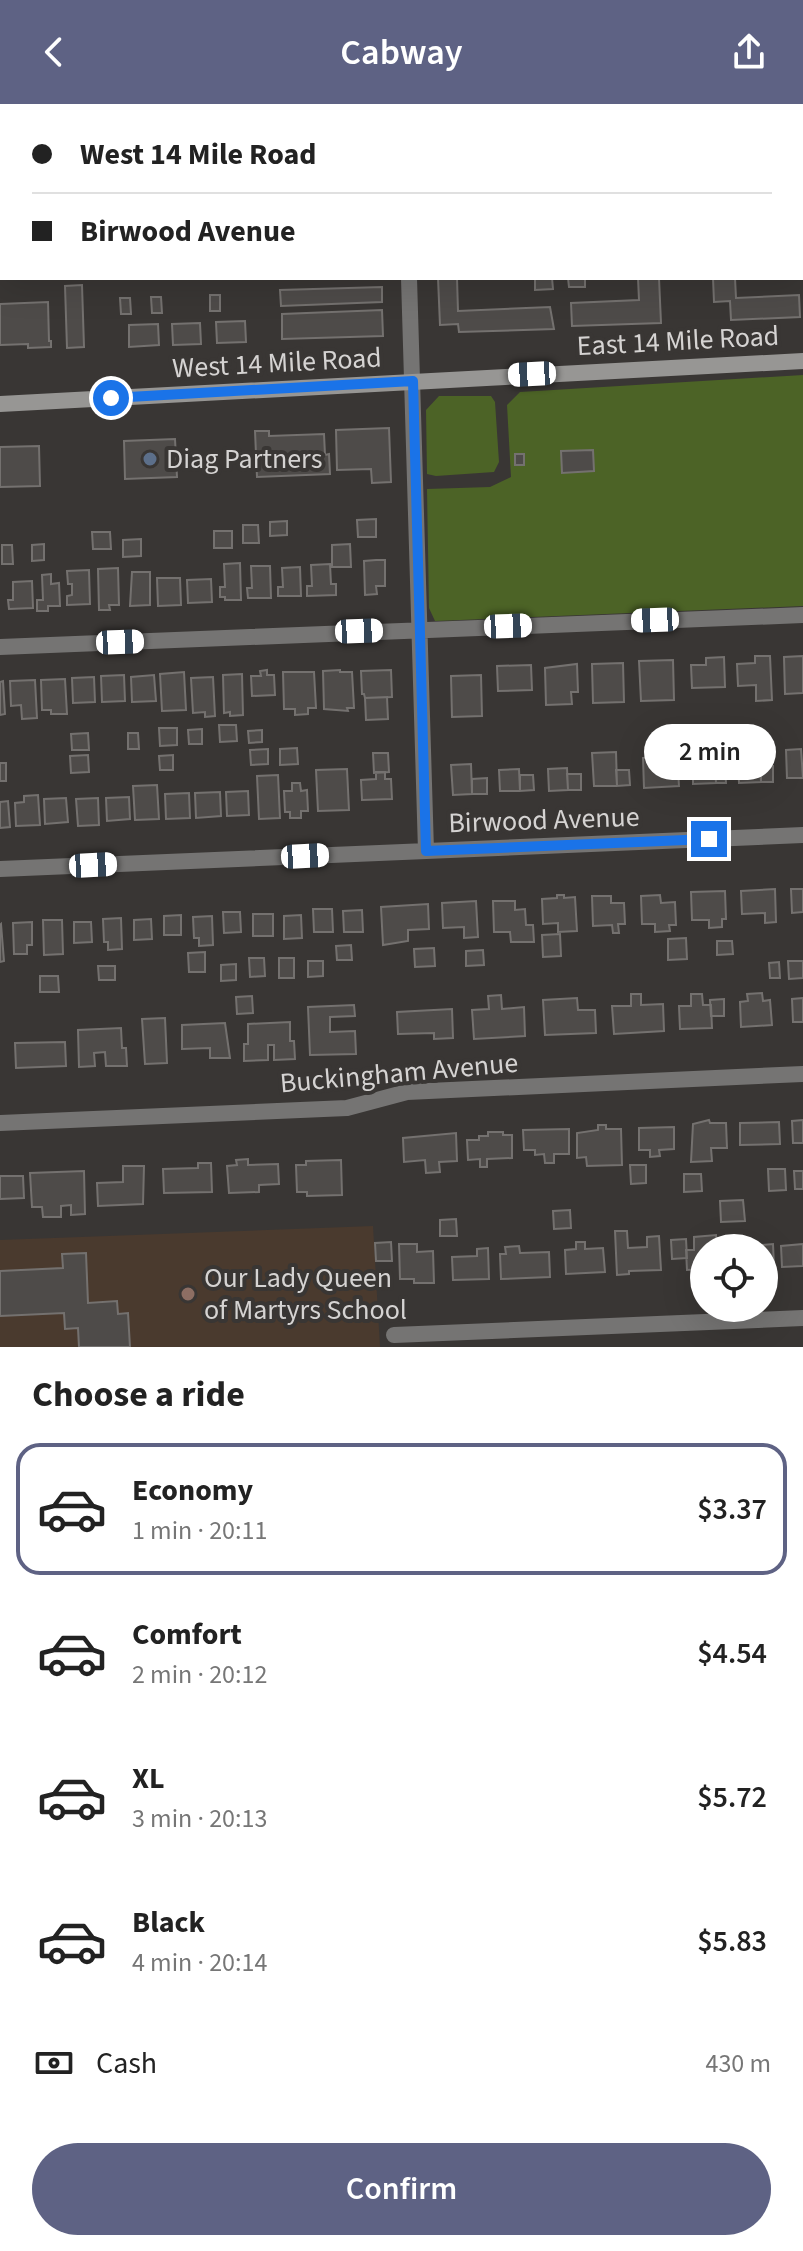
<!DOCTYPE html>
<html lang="en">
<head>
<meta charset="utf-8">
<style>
	body { margin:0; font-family:"Source Sans 3",sans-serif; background:#f2f2f2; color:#222; height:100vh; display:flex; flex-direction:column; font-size:30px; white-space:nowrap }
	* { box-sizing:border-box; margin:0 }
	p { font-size:26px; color:#767676 }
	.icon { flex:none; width:44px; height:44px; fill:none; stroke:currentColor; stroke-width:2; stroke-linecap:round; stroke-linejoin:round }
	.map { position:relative; height:1243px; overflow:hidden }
	.details { display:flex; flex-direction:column; background:#fff; flex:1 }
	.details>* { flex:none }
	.banner { position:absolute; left:0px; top:0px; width:804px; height:176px; box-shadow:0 8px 32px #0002; display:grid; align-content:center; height:176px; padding:0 32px; background:#fff }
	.controls { position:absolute; left:690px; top:1130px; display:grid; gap:16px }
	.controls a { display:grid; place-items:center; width:88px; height:88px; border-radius:50%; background:#fff; box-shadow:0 8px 32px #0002; font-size:40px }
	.end { position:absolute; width:36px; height:36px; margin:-18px; border:10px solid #1a73e8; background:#fff; box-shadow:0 0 0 4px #fff }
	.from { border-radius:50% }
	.bubble { position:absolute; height:56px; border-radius:28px; background:#fff; box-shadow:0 8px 32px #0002; font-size:26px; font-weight:600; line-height:56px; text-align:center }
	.car { position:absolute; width:24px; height:48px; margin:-24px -12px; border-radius:10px; box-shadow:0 0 6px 2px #0007; background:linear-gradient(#fff 24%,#345 0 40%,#fff 0 76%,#345 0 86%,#fff 0) }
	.banner b { display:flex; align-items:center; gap:28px; height:76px; font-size:30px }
	.banner b+b { border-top:2px solid #e0e0e0 }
	.banner i { width:20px; height:20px; background:#222 }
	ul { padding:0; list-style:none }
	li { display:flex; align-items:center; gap:24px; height:132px; margin:0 16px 12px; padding:0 16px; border:4px solid transparent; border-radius:24px }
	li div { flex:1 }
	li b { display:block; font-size:30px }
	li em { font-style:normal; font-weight:600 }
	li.selected { border-color:#5e6284 }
	li>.icon { width:72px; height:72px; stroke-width:1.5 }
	h2 { padding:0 32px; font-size:36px; line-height:96px }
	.pay { display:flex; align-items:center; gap:20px; height:88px; padding:0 32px; font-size:30px }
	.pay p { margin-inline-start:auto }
	.primary-button { display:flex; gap:16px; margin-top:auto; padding:16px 32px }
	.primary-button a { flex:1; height:92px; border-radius:48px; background:#5e6284; color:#fff; font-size:32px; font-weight:600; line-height:92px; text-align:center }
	header { display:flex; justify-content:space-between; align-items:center; height:104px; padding:0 32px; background:#5e6284; color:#fff; font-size:36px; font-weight:600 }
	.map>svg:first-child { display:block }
	.education { fill:#4a3a2e }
	.green { fill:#4c6326 }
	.building { fill:#4e4b49; stroke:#74716f; stroke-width:2 }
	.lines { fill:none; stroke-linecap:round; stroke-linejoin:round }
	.minor { stroke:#757473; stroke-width:16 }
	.secondary { stroke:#979694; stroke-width:16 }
	.route { stroke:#1a73e8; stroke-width:10 }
	.service-dot { fill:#5c6f8a; stroke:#393634; stroke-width:3 }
	.education-dot { fill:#8d6e63; stroke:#393634; stroke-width:3 }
	.labels { text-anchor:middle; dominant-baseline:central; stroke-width:8; stroke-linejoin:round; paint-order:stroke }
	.street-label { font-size:28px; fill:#d5d3d2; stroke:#393634 }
	.poi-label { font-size:28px; fill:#d5d3d2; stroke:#393634; text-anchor:start }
</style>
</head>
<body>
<header><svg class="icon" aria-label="back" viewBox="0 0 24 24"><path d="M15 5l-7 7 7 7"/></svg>Cabway<svg class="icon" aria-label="share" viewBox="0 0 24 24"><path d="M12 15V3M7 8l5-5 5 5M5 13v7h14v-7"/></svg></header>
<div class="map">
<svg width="803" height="1243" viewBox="0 0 803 1243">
	<rect width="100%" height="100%" fill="#393634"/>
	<!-- education -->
	<path class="education" d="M0,0H386V2H2L0,46Z
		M373,1122L380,1243H0V1136Z"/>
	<!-- green -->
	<path class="green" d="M803,271V502L435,517L429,504L427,385L490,383L511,373L507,301L520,288Z
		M439,292H491L495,298L499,358L494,368L436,372L427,370L426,306Z"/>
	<!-- building -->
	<path class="building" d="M438,174H457L458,207L550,203L554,225L459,228L458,220L440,221Z
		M535,174H552L553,185L535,186Z
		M568,174H585V183H569Z
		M638,174H659L661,219L572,222L571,199L639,196Z
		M713,174H735L736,194L799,191L800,213L731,216L730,197L714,198Z
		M82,181L84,243L67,244L65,182Z
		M382,183V198L281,202L280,186Z
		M210,191H220V207H210Z
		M151,193H161L162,209H152Z
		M120,194H130L131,210H121Z
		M48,198L49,237H51V243L28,244V240L0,241V200Z
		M382,206L383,232L282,235V210Z
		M245,217L246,238L217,239L216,218Z
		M200,219L201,240L173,241L172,220Z
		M158,220L159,241L129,243V221Z
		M389,324L391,378L372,379L371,365L337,366L336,326Z
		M255,327H269V332L324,330L325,351L329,350L330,370L257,373Z
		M175,335L177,373L125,375L124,337Z
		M39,342L40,382L0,383V343Z
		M593,346L594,367L562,369L561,347Z
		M515,350H524V361H515Z
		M376,415V433H358L357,416Z
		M287,417V431L270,432V418Z
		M243,421H258L259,439H243Z
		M214,427H232V444H214Z
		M92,428H110L111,445H93Z
		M141,435V452L123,453V436Z
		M44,440V456L32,457V441Z
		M350,440L351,463H332V441Z
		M2,441H12L13,460H2Z
		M376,456H385V482H376L377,490L365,491L364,457Z
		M240,459L241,496H225V493H220V483H225L224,460Z
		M330,460L331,480H336V491L307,492V482H312L311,461Z
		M251,462H270L271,494H248L247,484H252Z
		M300,463L301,492H278V483H283L282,464Z
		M118,464L119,501H109L110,506H99L98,465Z
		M89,466L90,500L67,501V492L72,491V480H68L67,467Z
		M132,468H150V501L130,502Z
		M51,470V480L59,479L60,502H48V507H37V496H43L42,471Z
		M157,474H180L181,501L158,502Z
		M211,475L212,498L188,499L187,476Z
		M32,477L33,504L9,505L8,496H13V478Z
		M755,552H770L772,596L756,597V581L738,582L737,560L755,559Z
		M803,552V589L785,590L784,553Z
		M724,553L725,583L692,584L691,561H706V554Z
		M673,556L674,596L641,597L639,557Z
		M623,559L624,598L593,599L592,560Z
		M577,560L578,588H571L572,600L546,601L545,564Z
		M531,561L532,586L498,587L497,562Z
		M267,566V571H274L275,591L252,592L251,572H261L260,567Z
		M340,566V568H352L354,604H347L348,607L324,605L323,567Z
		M391,566L392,593L365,594L364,590H362L361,567Z
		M184,568L186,606L162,607L160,570Z
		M283,568H314L316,604H308V610L295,611V605H284Z
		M242,570L243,611L230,612V608L224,609L223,571Z
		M124,571L125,597L102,598L101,572Z
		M154,571L156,597L132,598L131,573Z
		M481,571L482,612L452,613L451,572Z
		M94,573L95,598L73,599L72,574Z
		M213,573L215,612L205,613V608L193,609L191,574Z
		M65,575L67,610H51V606H42L41,576Z
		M35,576L37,614L22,615L21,601L11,602L10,577Z
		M3,577L5,610L0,611V578Z
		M387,593L388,615L366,616L365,594Z
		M219,621H236L237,637L220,638Z
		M159,624H177V641L160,642Z
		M202,625V640H189L188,626Z
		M262,626V638L249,639L248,627Z
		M88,629L89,646H72L71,630Z
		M128,629H138L139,645H128Z
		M297,644L298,660L280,661V645Z
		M268,645V660L251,661L250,646Z
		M801,645L803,674H787L786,646Z
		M616,648L617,682H594L592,649Z
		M373,649H388L389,668L374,669Z
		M88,651L89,668L71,669L70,652Z
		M173,651V666H160L159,652Z
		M672,653L673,666H678L679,682L644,684L643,654Z
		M715,656L716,679L693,680V657Z
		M738,658H760L761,678L739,679Z
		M0,659H6V677H0Z
		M471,660L472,690L453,691L451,661Z
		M773,662V678H761V663Z
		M715,663H725L726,679H716Z
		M567,664L568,686L549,687L548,665Z
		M347,665L349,706L318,707L316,666Z
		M519,665L520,687H500L499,666Z
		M616,666H629L630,681L617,682Z
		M376,668H385V675H391L392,695L362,696L361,676L376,675Z
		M567,670H581V686H568Z
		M278,671L280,714L259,715L257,672Z
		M520,671H533L534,686L520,687Z
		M487,674V690H472V675Z
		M292,679H300L301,687L307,686L308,707H301V714H290V708H285L284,687H292Z
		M157,681L159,715L135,716L133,682Z
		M248,687L249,711L227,712L226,688Z
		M220,688L221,712L196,714L195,689Z
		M189,689L190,714L166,715L165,690Z
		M38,691L40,721L16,722L15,699L24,698V692Z
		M129,693L130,715L107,717L106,694Z
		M66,694L68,718L45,720L44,695Z
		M98,694L99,721L78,722L76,695Z
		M8,697L10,723L0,724V698Z
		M775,785L776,818L765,819V809L742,810L741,787Z
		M791,785H803V808L792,809Z
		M725,787L726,815H722V823L709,824V816H692L691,788Z
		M557,791H564V794L575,793L577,827L558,828V819L543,820L542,795L557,794Z
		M660,791L661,799L675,798L676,821H669L670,827L655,828V820H642L641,792Z
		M592,792H611V799H624L625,820H618L619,829H613L612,821L593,822Z
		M476,797L478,833L464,834V823L443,824L442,799Z
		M493,797H515V806L525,805L526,821H533L534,838H511L510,828H494Z
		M428,800L429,825L408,826V837L383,841L381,803Z
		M313,805H332L333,828H314Z
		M362,806L363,828H344L343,807Z
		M223,808H240L241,828L224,829Z
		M253,810H273V832H253Z
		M181,811V831H164V812Z
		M301,811L302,834L284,835V812Z
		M212,812L213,841L199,842V834H194L193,813Z
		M121,814L122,845L108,846V838H104L103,815Z
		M151,815L152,835L134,836V816Z
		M43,816H62L63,850L44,851Z
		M32,818V841H27V850H14L13,819Z
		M74,818H91L92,838L74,839Z
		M1,820L4,857L0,858V821Z
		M560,830L561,852L543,853L542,831Z
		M686,834L687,855L668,856V835Z
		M717,837H732L733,850L717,851Z
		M351,841L352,856H337L336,842Z
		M434,844L435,862L415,863L414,845Z
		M483,846L484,861L466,862V847Z
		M205,848V868H189L188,849Z
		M249,854H264L265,872L250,873Z
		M279,854H294V874H279Z
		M308,857H323V872L308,873Z
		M788,857H803V874L789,875Z
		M779,858L780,874H770L769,859Z
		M236,860V876L221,877V861Z
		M98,862H115V876H99Z
		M40,872H58L59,888H40Z
		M762,889L763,897L770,896L772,921L741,923L740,898L748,897L747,890Z
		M631,890H641V901L663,900L664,927L614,930L612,902H631Z
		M691,890H702L703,901H711L712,924L680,925L679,902H691Z
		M501,891L502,905L524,903L525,932L474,935L472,906L489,905L488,892Z
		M252,892L253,909L237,910L236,893Z
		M577,894L578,906H595L596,929L545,931L543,896Z
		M803,894V918H793L792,895Z
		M724,895V912H711L710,896Z
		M354,901L355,912L330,913V928L355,927L356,950L310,951L308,903Z
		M452,905L453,934L434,935V929L398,930L397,908Z
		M165,914L167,959L145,960L142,915Z
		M290,918V937H294L295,955L274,956V941H268V956L244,957V940H248V920Z
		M225,919L230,954H210V944L182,945V921Z
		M121,924L122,944H126L127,962H106L105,948L94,949L95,962L79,963L78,926Z
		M65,938L66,962L16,964L15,939Z
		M709,1016L710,1019H726L727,1044H711L712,1057L691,1058L693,1020Z
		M803,1016V1039H793L792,1017Z
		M779,1018L780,1040L740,1041V1019Z
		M598,1021H606V1025H621L622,1061L587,1062L586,1053L577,1054V1029L598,1026Z
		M674,1023V1045L659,1046L660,1052L650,1053V1046H639V1024Z
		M569,1025V1050H554V1059H545L544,1050L535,1051V1046H524L523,1026Z
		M488,1028H503V1031H512V1054L487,1055V1063H480V1055L468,1056L467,1036H479V1032H488Z
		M456,1029L457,1057L439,1058L440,1068L426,1069L425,1056L404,1058L403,1034Z
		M248,1055V1061L278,1060L279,1080L259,1081V1088L229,1089L227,1062L237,1061L236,1056Z
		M341,1056L342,1091L307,1092V1088H297L296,1061H306V1057Z
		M198,1059H211L212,1088L164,1089L163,1065L198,1064Z
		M630,1061H646V1079L631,1080Z
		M123,1062H144L143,1100L98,1102L97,1079L123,1078Z
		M768,1065H785L786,1086L769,1087Z
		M84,1067L85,1110L71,1111V1101L61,1102V1113H43L42,1103H32L30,1069Z
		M794,1067H803V1085H795Z
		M684,1070H701L702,1087L684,1088Z
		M0,1072H23L24,1094L0,1095Z
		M743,1096L745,1117L721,1118L720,1097Z
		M570,1106L571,1124L554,1125L553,1107Z
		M456,1115L457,1132H440V1116Z
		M615,1127H627L628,1144L647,1143V1133L659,1132L661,1166L629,1167V1170L617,1171Z
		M716,1131L717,1144H704V1165L687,1166L686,1146H694V1133Z
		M686,1135L687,1154L672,1155L671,1136Z
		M391,1138L392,1157H376L375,1139Z
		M576,1138H585V1145L603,1144L605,1168L566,1170L565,1146L576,1145Z
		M399,1140H417V1148L433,1147L434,1179H414V1175H400Z
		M773,1140L774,1163H764V1144H727Z
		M803,1140V1162L782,1163L781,1142Z
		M519,1142L520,1149L549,1148L550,1173L501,1175L500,1150H506L505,1143Z
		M488,1144L489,1175L453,1176L452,1153L477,1152V1145Z
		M86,1149L88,1199L117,1197L118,1210L128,1209L130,1243H79L78,1224L65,1225L64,1209L0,1212V1167L63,1164L62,1150Z"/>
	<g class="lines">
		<!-- minor -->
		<path class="minor" d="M404,0V2
			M802,32H803
			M0,65H2
			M409,174L426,747
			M0,543L803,511
			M0,765L803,731
			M0,1019L347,1004L407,988L803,970
			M394,1231L803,1214"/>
		<!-- secondary -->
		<path class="secondary" d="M0,300L803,257"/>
	</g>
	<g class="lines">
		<!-- route -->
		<path class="route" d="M111,294L413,277L426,747L709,735"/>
	</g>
	<!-- markers -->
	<circle class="service-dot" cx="150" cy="355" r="8"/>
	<circle class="education-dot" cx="188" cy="1190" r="8"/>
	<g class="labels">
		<!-- street labels -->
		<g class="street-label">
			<text transform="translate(678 237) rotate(-3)">East 14 Mile Road</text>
			<text transform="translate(277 259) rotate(-3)">West 14 Mile Road</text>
			<text transform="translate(544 716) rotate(-2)">Birwood Avenue</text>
			<text transform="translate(399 969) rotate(-5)">Buckingham Avenue</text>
		</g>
		<!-- poi labels -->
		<g class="poi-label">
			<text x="166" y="355">Diag Partners</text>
			<text x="204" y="1174">Our Lady Queen<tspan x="204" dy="32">of Martyrs School</tspan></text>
		</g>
	</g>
</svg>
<div class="controls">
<a><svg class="icon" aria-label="locate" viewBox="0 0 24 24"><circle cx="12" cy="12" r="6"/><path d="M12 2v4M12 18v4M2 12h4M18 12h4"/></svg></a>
</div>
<i class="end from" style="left:111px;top:294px"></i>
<i class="end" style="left:709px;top:735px"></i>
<div class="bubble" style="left:644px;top:620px;width:132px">2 min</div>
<i class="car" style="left:532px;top:270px;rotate:267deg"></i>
<i class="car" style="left:655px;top:516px;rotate:268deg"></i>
<i class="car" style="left:508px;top:522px;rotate:88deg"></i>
<i class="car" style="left:359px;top:527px;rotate:88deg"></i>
<i class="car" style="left:120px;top:538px;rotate:88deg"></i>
<i class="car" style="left:305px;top:752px;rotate:87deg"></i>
<i class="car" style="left:93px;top:761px;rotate:87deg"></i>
<div class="banner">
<b><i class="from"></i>West 14 Mile Road</b>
<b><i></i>Birwood Avenue</b>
</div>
</div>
<section class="details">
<h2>Choose a ride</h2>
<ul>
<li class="selected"><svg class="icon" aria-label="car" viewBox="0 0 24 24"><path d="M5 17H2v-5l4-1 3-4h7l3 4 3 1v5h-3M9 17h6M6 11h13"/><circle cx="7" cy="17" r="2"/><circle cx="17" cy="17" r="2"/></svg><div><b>Economy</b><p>1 min · 20:11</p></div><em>$3.37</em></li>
<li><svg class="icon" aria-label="car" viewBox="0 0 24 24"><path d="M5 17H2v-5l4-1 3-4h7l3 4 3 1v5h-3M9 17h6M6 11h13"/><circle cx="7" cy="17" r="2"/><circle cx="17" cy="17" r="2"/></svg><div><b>Comfort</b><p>2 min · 20:12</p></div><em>$4.54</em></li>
<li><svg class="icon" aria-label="car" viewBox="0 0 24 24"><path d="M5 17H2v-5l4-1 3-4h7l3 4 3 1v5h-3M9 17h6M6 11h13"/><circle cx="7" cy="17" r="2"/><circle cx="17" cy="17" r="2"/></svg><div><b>XL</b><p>3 min · 20:13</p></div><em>$5.72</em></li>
<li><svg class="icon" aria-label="car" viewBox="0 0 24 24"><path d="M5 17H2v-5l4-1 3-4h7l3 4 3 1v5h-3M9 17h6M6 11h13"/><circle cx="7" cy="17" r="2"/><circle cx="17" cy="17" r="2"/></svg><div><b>Black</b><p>4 min · 20:14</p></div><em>$5.83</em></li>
</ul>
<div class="pay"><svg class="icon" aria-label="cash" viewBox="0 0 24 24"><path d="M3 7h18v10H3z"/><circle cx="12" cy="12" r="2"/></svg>Cash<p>430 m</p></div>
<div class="primary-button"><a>Confirm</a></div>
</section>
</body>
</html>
